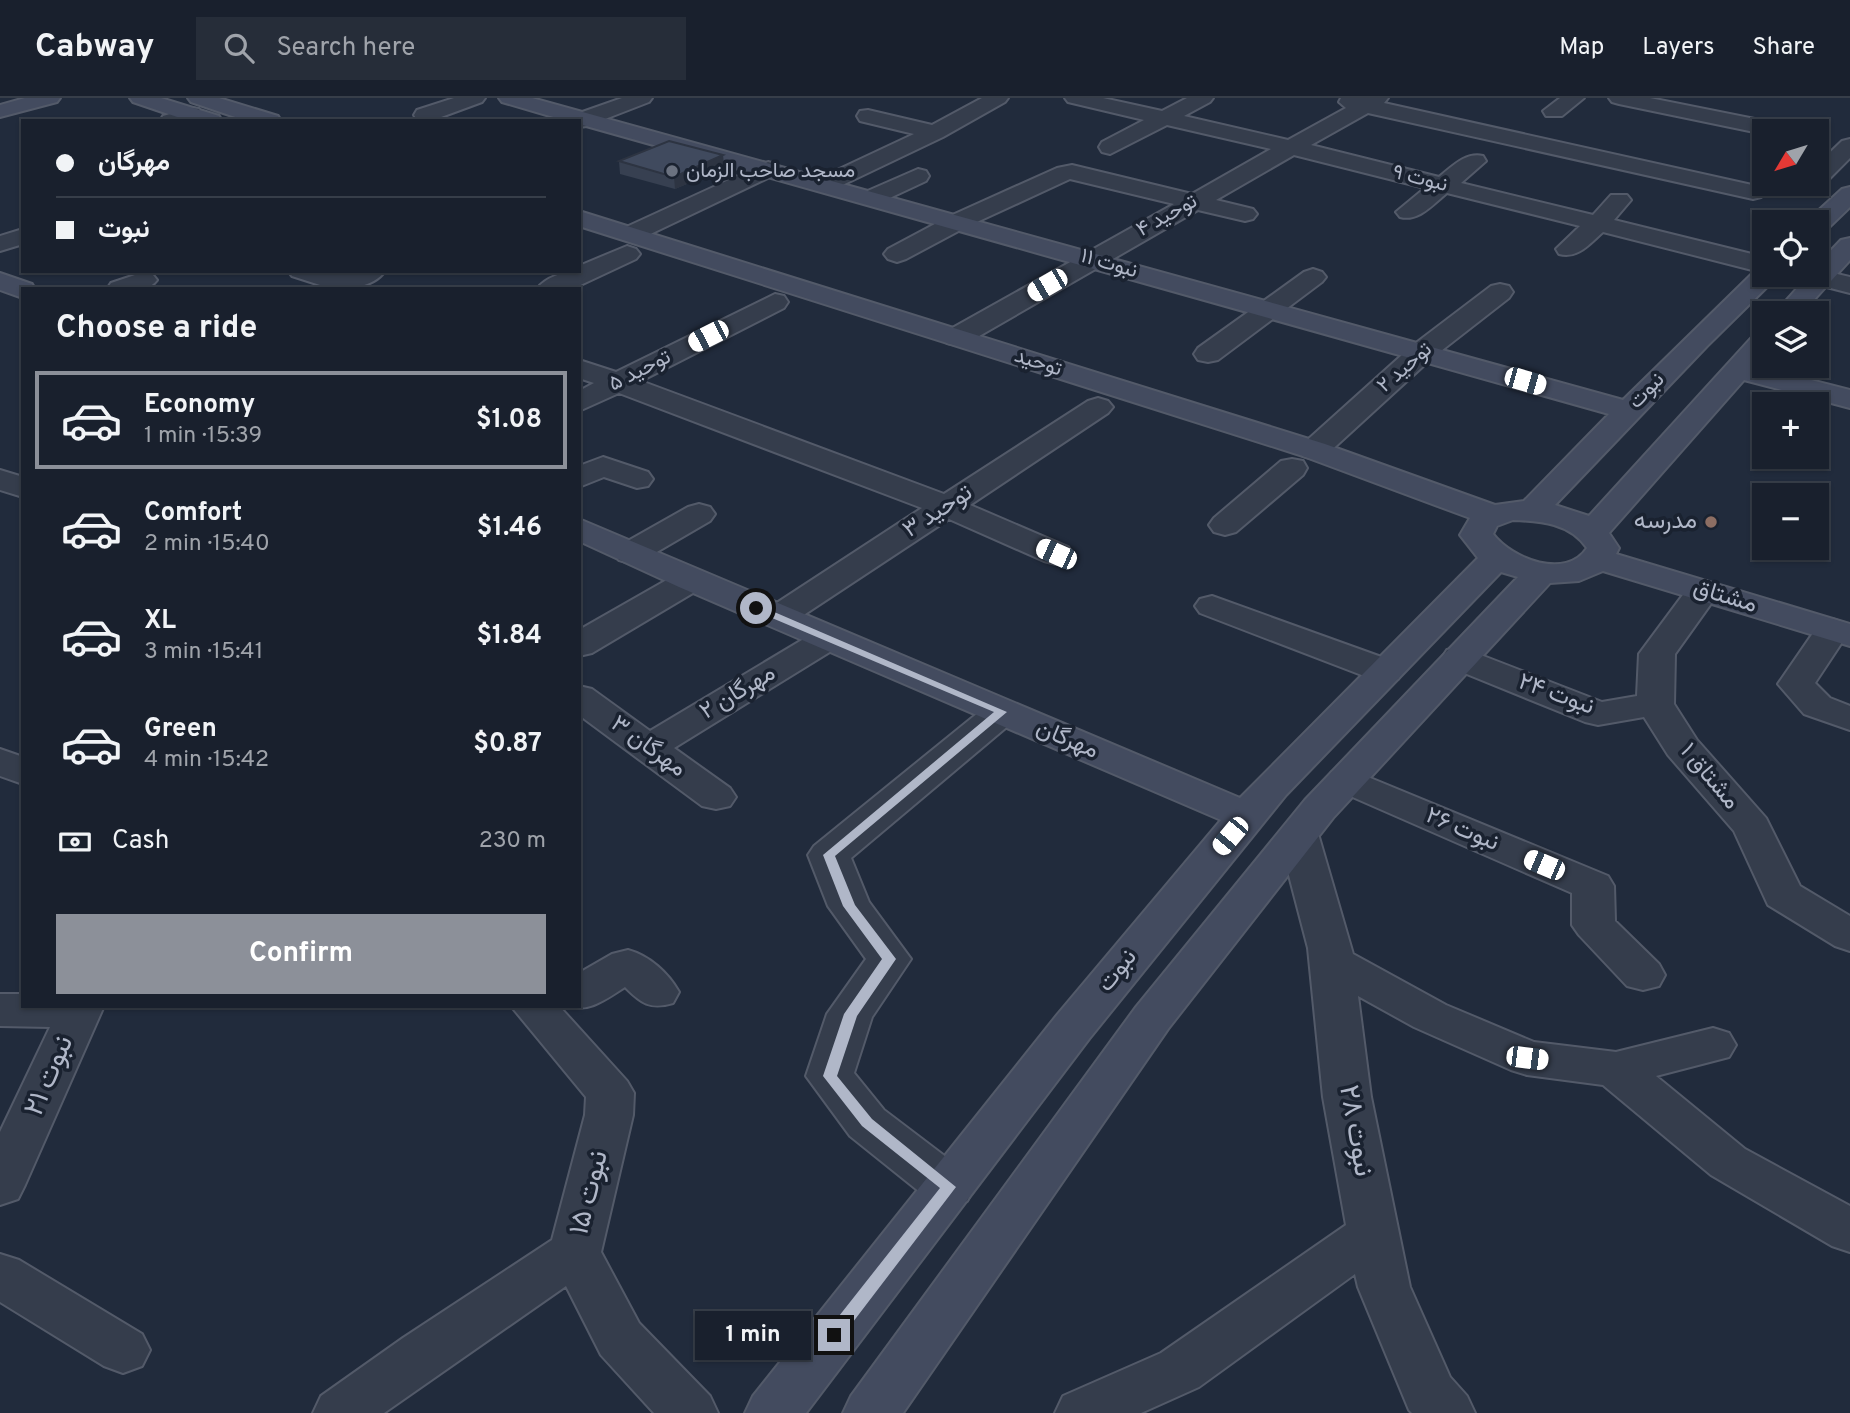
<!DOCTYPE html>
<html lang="en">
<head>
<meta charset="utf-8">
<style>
	body { margin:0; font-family:Overpass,Vazirmatn,sans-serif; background:#262d39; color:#f1f3f6; height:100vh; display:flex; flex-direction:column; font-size:26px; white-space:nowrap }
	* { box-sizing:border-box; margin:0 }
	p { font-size:23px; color:#9fa3aa }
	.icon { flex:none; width:38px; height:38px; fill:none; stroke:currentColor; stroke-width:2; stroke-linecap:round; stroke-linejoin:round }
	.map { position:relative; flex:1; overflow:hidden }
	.drawer { position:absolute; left:21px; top:189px; width:560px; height:721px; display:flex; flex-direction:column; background:#19202d; border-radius:0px; box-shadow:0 2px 5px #0004,0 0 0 2px #373e49 }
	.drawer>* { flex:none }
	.hud { position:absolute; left:21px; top:21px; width:560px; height:154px; border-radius:0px; box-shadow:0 2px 5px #0004,0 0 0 2px #373e49; display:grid; align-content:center; height:154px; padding:0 35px; background:#19202d }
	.needle { width:46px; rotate:232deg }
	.controls { position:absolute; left:1752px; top:21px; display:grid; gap:14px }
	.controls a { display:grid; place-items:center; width:77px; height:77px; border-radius:0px; background:#19202d; box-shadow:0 2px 5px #0004,0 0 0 2px #373e49; font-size:35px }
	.end { position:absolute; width:32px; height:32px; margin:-16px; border:9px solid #b0b7c8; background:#111; box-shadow:0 0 0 4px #111 }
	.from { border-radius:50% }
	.bubble { position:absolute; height:49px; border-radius:0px; background:#19202d; box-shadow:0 2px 5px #0004,0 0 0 2px #373e49; font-size:23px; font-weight:700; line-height:49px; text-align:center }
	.car { position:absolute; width:21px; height:42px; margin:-21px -10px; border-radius:9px; box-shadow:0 0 5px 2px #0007; background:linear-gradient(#fff 24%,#345 0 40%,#fff 0 76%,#345 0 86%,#fff 0) }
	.hud b { display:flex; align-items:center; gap:24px; height:66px; font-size:26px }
	.hud b+b { border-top:2px solid #373e49 }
	.hud i { width:18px; height:18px; background:#f1f3f6 }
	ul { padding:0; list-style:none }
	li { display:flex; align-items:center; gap:21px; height:98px; margin:0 14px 10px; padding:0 21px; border:4px solid transparent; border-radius:0px }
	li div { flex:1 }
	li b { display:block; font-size:26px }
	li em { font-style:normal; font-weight:700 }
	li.active { border-color:#8c9099 }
	li>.icon { width:63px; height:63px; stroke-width:1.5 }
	h2 { padding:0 35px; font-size:32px; line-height:84px }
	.pay { display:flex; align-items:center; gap:18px; height:77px; padding:0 35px; font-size:26px }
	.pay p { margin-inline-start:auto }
	.cta { display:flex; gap:14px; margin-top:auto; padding:14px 35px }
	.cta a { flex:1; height:80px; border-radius:0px; background:#8c9099; color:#fff; font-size:28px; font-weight:700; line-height:80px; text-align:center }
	header { display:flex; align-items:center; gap:42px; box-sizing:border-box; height:98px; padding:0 35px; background:#19202d; border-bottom:2px solid #373e49 }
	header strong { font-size:33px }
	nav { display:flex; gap:38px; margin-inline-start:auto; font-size:24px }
	.search { width:490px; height:63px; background:#262d39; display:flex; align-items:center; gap:18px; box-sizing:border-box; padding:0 24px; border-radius:0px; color:#9fa3aa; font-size:26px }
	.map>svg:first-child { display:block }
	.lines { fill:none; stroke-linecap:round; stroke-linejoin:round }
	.street-casing { stroke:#535a69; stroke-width:4 }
	.secondary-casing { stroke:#535a69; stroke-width:4 }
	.street { fill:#353d4c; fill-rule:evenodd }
	.secondary { fill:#434b5f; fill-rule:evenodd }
	.wall { fill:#374051 }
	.shaded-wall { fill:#2d3442 }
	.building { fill:#404a5e; stroke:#2d3442; stroke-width:2 }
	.route { fill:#b0b7c8 }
	.worship-dot { fill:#6b7280; stroke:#1a2230; stroke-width:2.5 }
	.education-dot { fill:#8d6e63; stroke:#1a2230; stroke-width:2.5 }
	.labels { text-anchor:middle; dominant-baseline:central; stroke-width:7; stroke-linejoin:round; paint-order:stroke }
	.far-poi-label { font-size:21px; fill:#b0b7c8; stroke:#1a2230; text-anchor:start }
	.far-street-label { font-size:21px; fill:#b0b7c8; stroke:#1a2230 }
	.street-label { font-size:24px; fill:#b0b7c8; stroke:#1a2230 }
	.poi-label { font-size:24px; fill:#b0b7c8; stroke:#1a2230; text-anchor:end }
	.near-street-label { font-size:28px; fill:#b0b7c8; stroke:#1a2230 }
</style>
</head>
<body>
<header>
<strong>Cabway</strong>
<div class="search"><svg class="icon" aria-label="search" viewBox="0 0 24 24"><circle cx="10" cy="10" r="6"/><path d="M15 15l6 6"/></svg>Search here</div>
<nav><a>Map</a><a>Layers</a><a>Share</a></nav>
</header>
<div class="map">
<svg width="1850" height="1315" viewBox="0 0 1850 1315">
	<rect width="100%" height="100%" fill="#212b3c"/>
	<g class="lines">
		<!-- street casing -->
		<g class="street-casing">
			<path id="street" d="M454,0H485L482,4L433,22H417L414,17L417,12Z
				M622,0H652L649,4L587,28L579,29V23H568L571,18Z
				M982,0H1008L1005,4L943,39L832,92H816L812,87L816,82L914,36L860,23L857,18L860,13L868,12L932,27Z
				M1065,0H1103L1162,13L1187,0H1213L1210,4L1184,18L1288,42L1346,10L1339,4L1341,0H1388L1384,5L1761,89L1765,94L1761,99L1753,101L1368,15L1311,47L1439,79C1452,69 1465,54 1483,58L1486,63L1461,85L1593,117L1611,97H1627L1631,102L1614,122L1764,159V175L1603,134C1589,146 1578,161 1559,156L1556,151L1580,128L1447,95C1433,106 1419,124 1400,119L1396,114L1425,90L1294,57L1216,102L1253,111L1257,116L1253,121L1245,123L1198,112L967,245L957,247L947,245L943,239L947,233L1174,106L1070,81L966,129L906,161L897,164L888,161L884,156L888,151L948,119L1057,70L1072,67L1192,96L1271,51L1167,27L1110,56L1102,54L1099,49L1102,44L1144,22L1068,4Z
				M1560,0H1584L1562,18H1546L1543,13Z
				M1609,0H1650L1780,26L1788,28L1791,33H1764V36L1619,6L1612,4Z
				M191,10L199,11L202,16L199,21L160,23L163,18Z
				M1850,41V60L1829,81L1816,82V68L1842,43Z
				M768,64L776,66L779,71L776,76L640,141L631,143L622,141L619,136L622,131Z
				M918,71L926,73L929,78L926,83L879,105H863L859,100L863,95Z
				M23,131V146L0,153V138Z
				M627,148L636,151L640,156L636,161L572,191H537C545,179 566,173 579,173V168Z
				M1313,171L1322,174L1326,179L1322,184L1218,262L1208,264L1198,262L1194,256L1198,250L1304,174Z
				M1820,172L1850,179V195L1811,185L1807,180L1809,177H1816V173Z
				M288,173H330L342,177L350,173H385C371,193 338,191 317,191L320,187L292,178Z
				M144,174L153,177L157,182C147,196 123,191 107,191L111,185Z
				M1500,186L1509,188L1513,194L1509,200L1432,260L1325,358L1314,361L1303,358L1299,352L1303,346L1412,248L1491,188Z
				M775,196L784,198L788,204L784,210L641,283L944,396L1088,303L1098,300L1108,303L1113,309L1108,315L970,407L1068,449L1073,456L1068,463L1056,466L1044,463L949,421L790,526L778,529L766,526L761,519L766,512L922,410L619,295L579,313V293L594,285L579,280V262L616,274Z
				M603,359L648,374L653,381L648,388L637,390L604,379L579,389V368Z
				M1292,361L1303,363L1307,370L1303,377L1236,434L1225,437L1214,434L1209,427L1214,420L1281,363Z
				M0,372L23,379V399L0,392Z
				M699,406L710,409L715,416L710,423L643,462L631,465L619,462L614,455L619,448L688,409Z
				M691,472L703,475L708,482L703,489L592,555L579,558V532L679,475Z
				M1703,483L1715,486L1720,493L1675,556L1674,606L1697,642L1766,720L1800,788L1850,818V853L1835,848L1768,807L1734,733L1668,657L1644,619L1598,627L1585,624L1447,568L1442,560L1447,552L1460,549L1602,604L1637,598L1639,556L1691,486Z
				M1212,498L1398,565L1403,573L1398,581L1385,584L1372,581L1200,515L1195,508L1200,501Z
				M1832,521L1844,525L1850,532L1815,585L1830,600L1850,608V632L1804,616L1778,586L1820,525Z
				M829,529L841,533L847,540L841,547L674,650L730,690L736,699L730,708L716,711L702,708L579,617V588L592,591L650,633L817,533Z
				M1002,603L1015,606L1021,614L1015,622L851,760L869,804L911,861L872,919L854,975L884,1012L967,1075L974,1089L967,1103L949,1109L931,1103L850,1038L806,978L827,916L866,861L828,808L808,757L814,748L989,606Z
				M0,651L23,659V686L0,678Z
				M1346,670L1608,778L1614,788L1615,823L1659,866L1665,877L1659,888L1643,892L1627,888L1579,837L1572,827V795L1332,690L1326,682L1332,674Z
				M1299,726L1313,730L1319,739L1353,856L1446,907L1534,944L1616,954L1713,930L1729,935L1736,947L1729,959L1656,978L1745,1051L1850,1108V1154L1832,1148L1711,1077L1603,987L1527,977L1511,972L1414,929L1358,898L1371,999L1410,1189L1450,1279L1467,1298L1475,1315H1412L1409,1312L1358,1189L1355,1176L1199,1289L1141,1315H1055L1063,1298L1161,1255L1346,1127L1323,999L1308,850L1279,739L1285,730Z
				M628,852C650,858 668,875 679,894L673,905C650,912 641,905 625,889C606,901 589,915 567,908H579V875L612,856Z
				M0,896H23V908H104L25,1087L18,1101L0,1107V1034L50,929L0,928Z
				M511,908H559L627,983L634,995L633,1017L601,1154L639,1225L710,1298L718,1315H654L601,1257L566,1188L384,1315H313L321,1298L403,1240L552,1142L585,1017L586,999Z
				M0,1156L19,1162L142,1236L150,1252L142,1268L123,1275L104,1268L0,1204Z"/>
		</g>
		<!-- secondary casing -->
		<g class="secondary-casing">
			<path id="secondary" d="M25,0H60L57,4L0,19V7Z
				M130,0H161L219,18L222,23H189L133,4Z
				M188,0H219L278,18L281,23H247L191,4Z
				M499,0H532L1623,302L1756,172L1764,170V177H1778L1774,182L1707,248L1555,407L1589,418L1754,237L1764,235V260L1756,268L1850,292V310L1744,282L1609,435L1619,450L1616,456L1850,526V548L1603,473L1579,483L1550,485L1333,720L1168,931L903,1315H843L851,1298L1136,909L1305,702L1518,479L1501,474L1286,697L1089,941L806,1315H745L753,1298L1057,917L1221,722L679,489L579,443V421L1240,700L1478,460L1460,437L1470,420L1303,358L579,128V113L1325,346L1495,407L1524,403L1609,316L579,26V23H567L502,4ZM1513,422C1541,423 1570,425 1587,450C1566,482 1512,461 1493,436L1497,428Z
				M1850,89V109L1825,133L1816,135V124L1807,123L1842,91Z
				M1850,140V162L1802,215H1775L1809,177H1816V168L1841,142Z
				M0,175L32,186L35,191H23V200L0,192Z"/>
		</g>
		<!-- street -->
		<use href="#street" class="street"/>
		<!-- secondary -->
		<use href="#secondary" class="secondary"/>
	</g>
	<!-- wall -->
	<path class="wall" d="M723,57L724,70L675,91L620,76L619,63Z"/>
	<!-- shaded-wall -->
	<path class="shaded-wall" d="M723,57L724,70L675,91L674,79Z"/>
	<!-- building -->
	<path class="building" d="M669,43L723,57L674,79L619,63Z"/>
	<!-- route -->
	<path class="route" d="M753,508H760L1007,614L835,758L855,807L896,861L857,918L837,978L872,1021L956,1089L840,1241H828L826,1237L828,1232L940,1090L862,1028L823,978L844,916L882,861L843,808L823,757L994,614L753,512Z"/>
	<!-- markers -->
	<circle class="worship-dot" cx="672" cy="73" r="7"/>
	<circle class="education-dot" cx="1711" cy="424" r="7"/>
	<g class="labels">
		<!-- far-poi labels -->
		<g class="far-poi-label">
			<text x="686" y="73">مسجد صاحب الزمان</text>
		</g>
		<!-- far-street labels -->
		<g class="far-street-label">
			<text transform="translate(1420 81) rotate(14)">نبوت ۹</text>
			<text transform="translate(1167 118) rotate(-29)">توحید ۴</text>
			<text transform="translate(1109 166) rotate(16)">نبوت ۱۱</text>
			<text transform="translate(1038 265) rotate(18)">توحید</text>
			<text transform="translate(1405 270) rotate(-41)">توحید ۲</text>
			<text transform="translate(640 273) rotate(-27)">توحید ۵</text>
			<text transform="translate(1647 293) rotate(-46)">نبوت</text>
		</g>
		<!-- street labels -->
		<g class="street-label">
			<text transform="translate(938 414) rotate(-33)">توحید ۳</text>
			<text transform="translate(1725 499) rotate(17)">مشتاق</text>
			<text transform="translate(738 595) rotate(-31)">مهرگان ۲</text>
			<text transform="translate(1556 597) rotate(20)">نبوت ۲۴</text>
			<text transform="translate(1067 642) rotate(23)">مهرگان</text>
			<text transform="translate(648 649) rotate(36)">مهرگان ۳</text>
			<text transform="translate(1709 679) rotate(50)">مشتاق ۱</text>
			<text transform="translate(1462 732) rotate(23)">نبوت ۲۶</text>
			<text transform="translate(1118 873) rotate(-51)">نبوت</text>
		</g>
		<!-- poi labels -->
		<g class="poi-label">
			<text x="1697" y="424">مدرسه</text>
		</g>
		<!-- near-street labels -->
		<g class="near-street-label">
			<text transform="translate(50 978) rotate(-67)">نبوت ۲۱</text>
			<text transform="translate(1355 1033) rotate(80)">نبوت ۲۸</text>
			<text transform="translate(590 1095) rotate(-76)">نبوت ۱۵</text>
		</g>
	</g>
</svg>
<div class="controls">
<a><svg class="needle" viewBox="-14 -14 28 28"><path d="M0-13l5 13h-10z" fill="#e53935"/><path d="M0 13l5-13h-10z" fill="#9fa3aa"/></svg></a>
<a><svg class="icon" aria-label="locate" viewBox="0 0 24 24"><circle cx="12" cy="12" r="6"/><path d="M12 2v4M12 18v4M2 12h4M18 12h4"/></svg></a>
<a><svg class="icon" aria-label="layers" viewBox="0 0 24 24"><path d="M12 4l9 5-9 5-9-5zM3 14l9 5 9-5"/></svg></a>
<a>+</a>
<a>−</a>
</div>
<i class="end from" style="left:756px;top:510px"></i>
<i class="end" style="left:834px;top:1237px"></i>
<div class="bubble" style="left:695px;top:1213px;width:116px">1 min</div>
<i class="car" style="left:1047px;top:187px;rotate:240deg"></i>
<i class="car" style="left:708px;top:238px;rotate:243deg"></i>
<i class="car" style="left:1525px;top:283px;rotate:106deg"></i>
<i class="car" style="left:1056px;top:456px;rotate:294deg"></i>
<i class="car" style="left:1230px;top:738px;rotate:220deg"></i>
<i class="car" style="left:1544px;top:767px;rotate:293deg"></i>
<i class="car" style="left:1527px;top:960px;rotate:97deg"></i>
<div class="hud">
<b><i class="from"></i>مهرگان</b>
<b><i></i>نبوت</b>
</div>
<section class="drawer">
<h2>Choose a ride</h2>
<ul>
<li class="active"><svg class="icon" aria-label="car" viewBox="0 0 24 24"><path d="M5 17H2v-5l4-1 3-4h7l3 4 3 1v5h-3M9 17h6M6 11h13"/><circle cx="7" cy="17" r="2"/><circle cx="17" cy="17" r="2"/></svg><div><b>Economy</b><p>1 min · 15:39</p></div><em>$1.08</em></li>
<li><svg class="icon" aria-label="car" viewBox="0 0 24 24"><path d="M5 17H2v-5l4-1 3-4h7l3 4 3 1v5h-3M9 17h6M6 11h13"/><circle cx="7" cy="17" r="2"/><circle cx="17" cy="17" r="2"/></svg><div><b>Comfort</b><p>2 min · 15:40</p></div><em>$1.46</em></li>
<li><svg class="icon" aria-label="car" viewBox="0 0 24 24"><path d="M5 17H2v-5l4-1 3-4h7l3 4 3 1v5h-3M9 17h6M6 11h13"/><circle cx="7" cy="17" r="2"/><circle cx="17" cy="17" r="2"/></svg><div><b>XL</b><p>3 min · 15:41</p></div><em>$1.84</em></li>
<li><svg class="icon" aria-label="car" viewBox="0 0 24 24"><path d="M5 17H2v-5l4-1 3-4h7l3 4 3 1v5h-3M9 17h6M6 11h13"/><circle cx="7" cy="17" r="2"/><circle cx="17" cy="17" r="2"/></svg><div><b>Green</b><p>4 min · 15:42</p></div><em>$0.87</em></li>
</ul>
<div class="pay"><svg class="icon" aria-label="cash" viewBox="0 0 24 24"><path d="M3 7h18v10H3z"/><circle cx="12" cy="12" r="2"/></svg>Cash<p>230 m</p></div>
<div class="cta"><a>Confirm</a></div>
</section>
</div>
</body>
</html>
